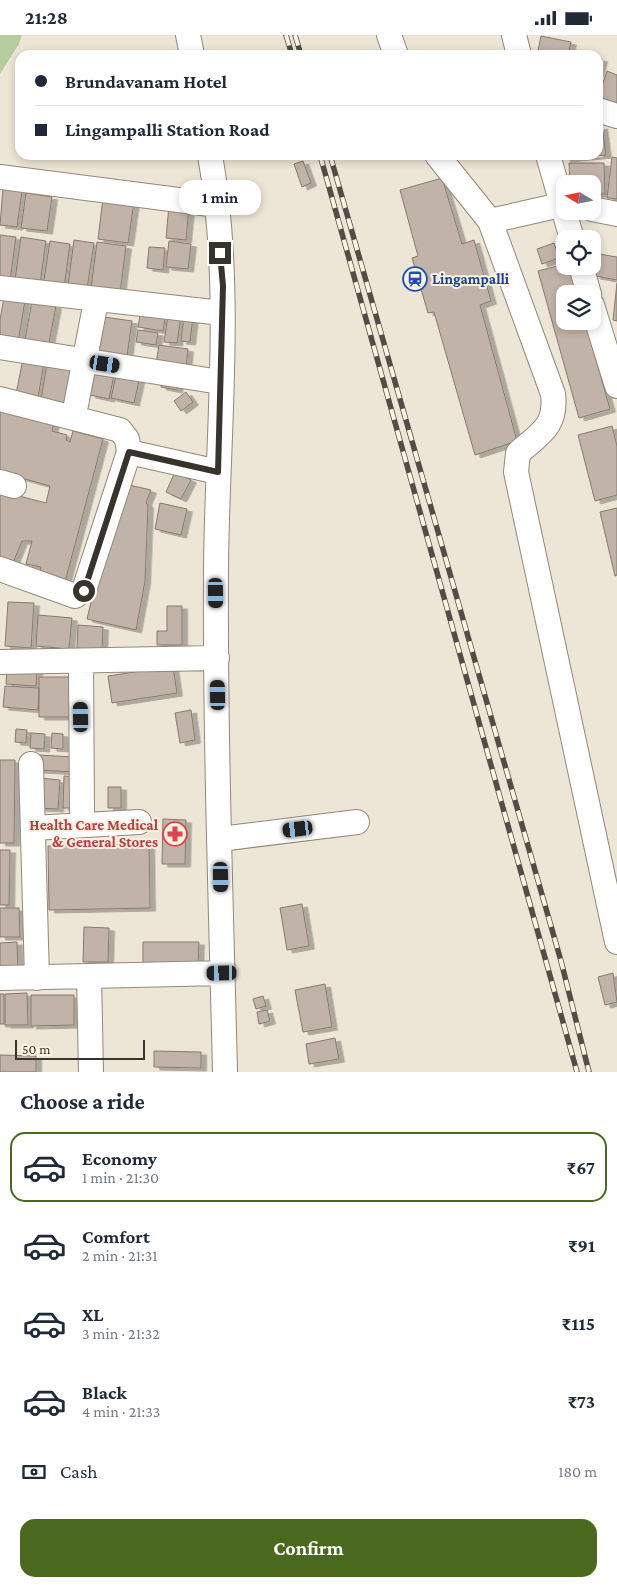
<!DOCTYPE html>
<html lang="en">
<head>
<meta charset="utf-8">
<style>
	body { margin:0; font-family:"Crimson Pro",serif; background:#f6f6f7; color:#1f2937; height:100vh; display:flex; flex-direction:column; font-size:19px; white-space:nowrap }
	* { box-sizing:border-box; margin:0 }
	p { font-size:16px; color:#747a83 }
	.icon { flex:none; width:28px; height:28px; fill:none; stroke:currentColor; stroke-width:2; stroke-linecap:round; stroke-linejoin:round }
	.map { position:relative; height:1037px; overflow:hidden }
	.side { display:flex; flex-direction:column; background:#fff; flex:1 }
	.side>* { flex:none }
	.banner { position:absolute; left:15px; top:15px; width:588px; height:110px; border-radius:15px; box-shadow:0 2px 8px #0003; display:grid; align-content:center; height:110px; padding:0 20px; background:#fff }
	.needle { width:32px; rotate:280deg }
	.buttons { position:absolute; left:556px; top:140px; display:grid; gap:10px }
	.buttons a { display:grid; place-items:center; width:45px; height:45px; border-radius:10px; background:#fff; box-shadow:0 2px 8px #0003; font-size:25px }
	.scale { position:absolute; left:15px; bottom:12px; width:130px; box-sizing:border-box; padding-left:5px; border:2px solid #37332d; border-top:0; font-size:14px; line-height:18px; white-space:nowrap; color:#37332d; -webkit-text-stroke:4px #fbf2e2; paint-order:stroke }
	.end { position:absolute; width:22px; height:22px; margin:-11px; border:6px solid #37332d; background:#fff; box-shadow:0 0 0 2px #fff }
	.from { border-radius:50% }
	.bubble { position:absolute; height:35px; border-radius:15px; background:#fff; box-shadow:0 2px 8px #0003; font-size:16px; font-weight:700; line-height:35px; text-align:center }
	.car { position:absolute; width:15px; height:30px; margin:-15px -8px; border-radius:6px; box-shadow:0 0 4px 1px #0007; background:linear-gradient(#222 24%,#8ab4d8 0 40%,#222 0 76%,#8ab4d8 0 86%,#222 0) }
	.banner b { display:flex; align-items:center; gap:18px; height:48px; font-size:19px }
	.banner b+b { border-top:1px solid #e0e1e3 }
	.banner i { width:12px; height:12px; background:#1f2937 }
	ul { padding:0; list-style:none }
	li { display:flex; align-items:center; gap:15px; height:70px; margin:0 10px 8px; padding:0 10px; border:2px solid transparent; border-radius:15px }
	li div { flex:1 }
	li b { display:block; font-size:19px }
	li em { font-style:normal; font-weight:700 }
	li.active { border-color:#4a691e }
	li>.icon { width:45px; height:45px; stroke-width:1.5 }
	h2 { padding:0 20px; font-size:22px; line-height:60px }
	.pay { display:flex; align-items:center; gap:12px; height:55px; padding:0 20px; font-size:19px }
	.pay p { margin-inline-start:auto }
	.action { display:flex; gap:10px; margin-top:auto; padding:10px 20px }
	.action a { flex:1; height:58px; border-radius:15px; background:#4a691e; color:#fff; font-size:20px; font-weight:700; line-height:58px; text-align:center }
	.status { display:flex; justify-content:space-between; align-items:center; height:35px; padding:0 25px; background:#fff; direction:ltr }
	.status svg { height:14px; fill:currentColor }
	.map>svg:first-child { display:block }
	.green { fill:#b6cd9d }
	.building { fill:#c2b3a8; stroke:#87796f; filter:url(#shadow) }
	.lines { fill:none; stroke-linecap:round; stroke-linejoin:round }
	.minor-casing { stroke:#91897a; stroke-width:26 }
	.minor { stroke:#fff; stroke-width:24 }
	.rail-casing { stroke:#524d46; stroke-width:5.5 }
	.rail { stroke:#fbf2e2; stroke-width:4; stroke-dasharray:11; stroke-linecap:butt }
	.route { stroke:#37332d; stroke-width:6 }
	.labels { text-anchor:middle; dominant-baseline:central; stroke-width:4; stroke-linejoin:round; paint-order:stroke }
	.transit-label { font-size:15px; font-weight:bold; fill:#164399; stroke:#fbf2e2; text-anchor:start }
	.health-label { font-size:15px; font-weight:bold; fill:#be3a42; stroke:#fbf2e2; text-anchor:end }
</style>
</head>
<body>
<div class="status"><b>21:28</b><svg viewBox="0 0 49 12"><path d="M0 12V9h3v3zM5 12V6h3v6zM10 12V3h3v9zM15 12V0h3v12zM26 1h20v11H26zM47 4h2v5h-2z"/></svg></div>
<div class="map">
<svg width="617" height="1037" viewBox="0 0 617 1037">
	<defs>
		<filter id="shadow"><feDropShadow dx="5.5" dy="3" stdDeviation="0" flood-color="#0004"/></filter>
	</defs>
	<rect width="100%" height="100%" fill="#ede5d5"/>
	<!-- green -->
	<path class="green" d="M0,0H22L19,9L0,39Z"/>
	<!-- building -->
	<path class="building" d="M541,1L571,7L568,20H537Z
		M598,23L602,24L598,39Z
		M607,36L617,40V71L598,63Z
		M602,91L606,120L565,124V120H598V92Z
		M612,122L617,123V164L607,163Z
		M303,126L311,148L302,152L294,129Z
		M569,128H604L605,159H592V149H570Z
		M442,143L462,209L474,205L491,266L480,270L517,406L475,420L434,277L428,278L412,223L418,221L400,155Z
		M3,153L22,156L17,192L0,190Z
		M26,158L52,162L47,196L21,193Z
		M103,163L134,167L128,208L98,204Z
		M169,170L189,172L186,205L166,203Z
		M0,200L16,202L10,246L0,244Z
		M21,202L46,206L40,249L15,245Z
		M74,205L94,208L87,254L68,251Z
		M50,206L70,209L64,253L43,251Z
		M169,206L191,209L188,234L166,232Z
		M97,207L126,211L120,258L91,254Z
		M554,208L559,223L542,229L537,214Z
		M149,212L165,213L163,235L147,233Z
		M599,219L617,222V245L595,241Z
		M565,229V231H570L578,259H565V286H585L610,374L579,383L538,236Z
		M617,248V286L613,285Z
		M4,262L25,266L18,308L0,305V285Z
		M32,267L56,271L48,313L24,309Z
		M140,280L165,283L163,296L138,292Z
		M168,280L181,282L177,308L164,307Z
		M184,280L193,282L190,307L181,306Z
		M104,282L132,286L126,328L98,324Z
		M138,295L158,298L156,310L136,307Z
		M159,310L188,314L186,333L156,329Z
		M23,324L44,328L38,363L16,359Z
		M47,328L74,332L67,370L41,365Z
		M94,336L114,340L109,364L90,360Z
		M117,336L140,341L134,368L111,363Z
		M162,343L178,346L177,355L161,352Z
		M186,357L193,367L181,376L174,366Z
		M0,369L55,384L52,396L67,400L66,405L70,407L73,396L103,404L65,547L38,542L41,532L26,529L32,506H22L13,528L0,524V456L46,468L50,451L0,437Z
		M612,391L617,411V460L595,466L578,400Z
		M175,437L191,445L181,464L166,457Z
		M120,448L151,455L146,468L148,470L145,546L136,595L87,584Z
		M160,468L187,474L181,500L155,494Z
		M617,473V540L615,541L600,477Z
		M8,567L34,568L31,613L5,611Z
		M167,571H182V610H157V596H167Z
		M38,580L72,583L69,614L36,611Z
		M78,590L103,592L102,615L77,613Z
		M173,631L177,658L112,668L108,641Z
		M7,633L37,636L36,651L6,649Z
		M39,642H71V682H39Z
		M5,651L39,653L38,675L3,672Z
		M191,675L195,705L180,708L175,678Z
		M16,694L27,695L26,708L15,707Z
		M31,698L45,699L44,714L30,713Z
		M52,698L63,699V714L51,713Z
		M39,720L74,722V737L38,735Z
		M0,725H15L14,808H0Z
		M64,741L79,742V773H63Z
		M40,743L60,745L58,774L38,773Z
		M108,752H121V773H108Z
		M163,784L186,785L185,829H162Z
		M149,809L150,873L49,875L48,811Z
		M0,815H10L9,870H0Z
		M302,869L309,911L287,915L280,873Z
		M0,873H19L20,902H0Z
		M84,892L109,893L108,927H83Z
		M17,907L18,938H0V908Z
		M143,907H199L198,931L143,930Z
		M613,938L617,967L605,970L598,942Z
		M325,949L332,992L303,997L295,955Z
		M27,958L28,990H5V959Z
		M0,959H4V989H0Z
		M31,960H74V990L31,991Z
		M263,961L266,971L256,974L253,964Z
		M267,975L270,986L259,989L257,977Z
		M335,1003L339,1024L309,1029L306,1009Z
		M154,1016L201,1017V1033L154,1032Z
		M0,1020L36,1021V1037H0Z"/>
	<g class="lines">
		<!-- minor casing -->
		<g class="minor-casing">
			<path id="minor" d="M188,0L192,20
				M389,0L396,20
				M514,0L519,20
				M598,75L617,81
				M210,120C234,256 217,397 216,534C215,702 221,870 225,1037
				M437,120L490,186L553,359C557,391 540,399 518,418L516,437L617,907
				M548,120L572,204
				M0,142L217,170
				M592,174L617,179
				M490,186L565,169
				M581,231L589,259
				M0,253L222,278
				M592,270L617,351
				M0,312L220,347
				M0,364L120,395L127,404L129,417L84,555L75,561L0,534
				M76,370L96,266
				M129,417L218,437
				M0,447L14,451
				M81,626L82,776
				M0,627L217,623
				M31,729L37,943
				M33,793L139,787
				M220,804L357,787
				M89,941L91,1037
				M0,943L222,938"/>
		</g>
		<!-- minor -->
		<use href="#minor" class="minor"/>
		<!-- rail casing -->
		<g class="rail-casing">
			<path id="rail" d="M286,0L292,20
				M295,0L301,20
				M320,120L577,1037
				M330,120L561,926L589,1037"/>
		</g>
		<!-- rail -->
		<use href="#rail" class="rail"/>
	</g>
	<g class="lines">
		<!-- route -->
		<path class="route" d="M84,556L129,417L218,437L223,251L220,218"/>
	</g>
	<!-- icons -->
	<defs>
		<g id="station-ring" transform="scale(1.25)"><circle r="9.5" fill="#fbf2e2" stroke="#1a4fb4" stroke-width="1.5"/><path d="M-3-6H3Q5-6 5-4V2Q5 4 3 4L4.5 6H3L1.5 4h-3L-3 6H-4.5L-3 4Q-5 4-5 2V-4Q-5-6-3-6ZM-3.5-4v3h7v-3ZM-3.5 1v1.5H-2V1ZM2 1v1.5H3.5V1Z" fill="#1a4fb4"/></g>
		<g id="pharmacy-ring" transform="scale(1.25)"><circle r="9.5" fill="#fbf2e2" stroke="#e0444e" stroke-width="1.5"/><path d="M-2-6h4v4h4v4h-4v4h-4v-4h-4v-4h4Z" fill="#e0444e"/></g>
	</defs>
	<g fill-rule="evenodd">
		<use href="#station-ring" x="415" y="244"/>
		<use href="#pharmacy-ring" x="175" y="799"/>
	</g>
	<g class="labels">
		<!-- transit labels -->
		<g class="transit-label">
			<text x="432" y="244">Lingampalli</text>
		</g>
		<!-- health labels -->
		<g class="health-label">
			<text x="158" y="790">Health Care Medical<tspan x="158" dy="17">&amp; General Stores</tspan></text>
		</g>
	</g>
</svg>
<div class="buttons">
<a><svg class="needle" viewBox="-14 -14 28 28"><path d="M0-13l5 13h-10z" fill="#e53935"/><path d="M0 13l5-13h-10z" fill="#747a83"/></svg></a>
<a><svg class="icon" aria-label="locate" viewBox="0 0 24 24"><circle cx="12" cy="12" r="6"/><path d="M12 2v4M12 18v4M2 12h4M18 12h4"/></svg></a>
<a><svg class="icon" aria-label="layers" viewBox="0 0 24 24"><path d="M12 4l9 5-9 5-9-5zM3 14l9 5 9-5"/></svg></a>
</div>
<div class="scale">50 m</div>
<i class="end from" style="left:84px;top:556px"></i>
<i class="end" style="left:220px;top:218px"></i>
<div class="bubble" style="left:179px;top:145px;width:82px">1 min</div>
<i class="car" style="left:105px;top:329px;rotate:99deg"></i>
<i class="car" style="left:216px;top:558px;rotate:179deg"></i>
<i class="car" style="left:218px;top:660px;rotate:359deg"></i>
<i class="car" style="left:81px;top:682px;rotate:359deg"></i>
<i class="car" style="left:298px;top:794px;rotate:263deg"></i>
<i class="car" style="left:221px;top:842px;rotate:179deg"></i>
<i class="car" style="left:222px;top:938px;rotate:269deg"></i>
<div class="banner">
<b><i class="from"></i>Brundavanam Hotel</b>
<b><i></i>Lingampalli Station Road</b>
</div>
</div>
<section class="side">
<h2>Choose a ride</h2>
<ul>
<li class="active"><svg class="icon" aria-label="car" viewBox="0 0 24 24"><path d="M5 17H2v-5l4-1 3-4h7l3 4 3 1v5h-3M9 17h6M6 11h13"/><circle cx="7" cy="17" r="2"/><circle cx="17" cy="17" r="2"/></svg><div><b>Economy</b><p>1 min · 21:30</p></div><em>₹67</em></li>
<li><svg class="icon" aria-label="car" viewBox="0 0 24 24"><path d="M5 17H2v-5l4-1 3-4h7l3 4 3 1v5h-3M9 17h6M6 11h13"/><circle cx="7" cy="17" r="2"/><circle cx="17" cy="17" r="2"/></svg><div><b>Comfort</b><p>2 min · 21:31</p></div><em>₹91</em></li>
<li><svg class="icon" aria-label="car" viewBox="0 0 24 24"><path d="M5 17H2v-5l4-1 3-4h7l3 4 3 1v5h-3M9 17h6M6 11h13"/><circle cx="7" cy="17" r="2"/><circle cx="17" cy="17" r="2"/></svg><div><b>XL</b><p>3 min · 21:32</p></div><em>₹115</em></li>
<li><svg class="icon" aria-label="car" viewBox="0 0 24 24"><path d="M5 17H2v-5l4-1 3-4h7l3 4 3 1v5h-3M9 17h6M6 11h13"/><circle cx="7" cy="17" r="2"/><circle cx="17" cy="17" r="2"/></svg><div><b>Black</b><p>4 min · 21:33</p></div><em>₹73</em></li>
</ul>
<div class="pay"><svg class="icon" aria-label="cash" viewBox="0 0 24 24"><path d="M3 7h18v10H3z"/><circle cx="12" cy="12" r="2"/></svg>Cash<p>180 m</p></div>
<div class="action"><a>Confirm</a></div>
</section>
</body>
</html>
